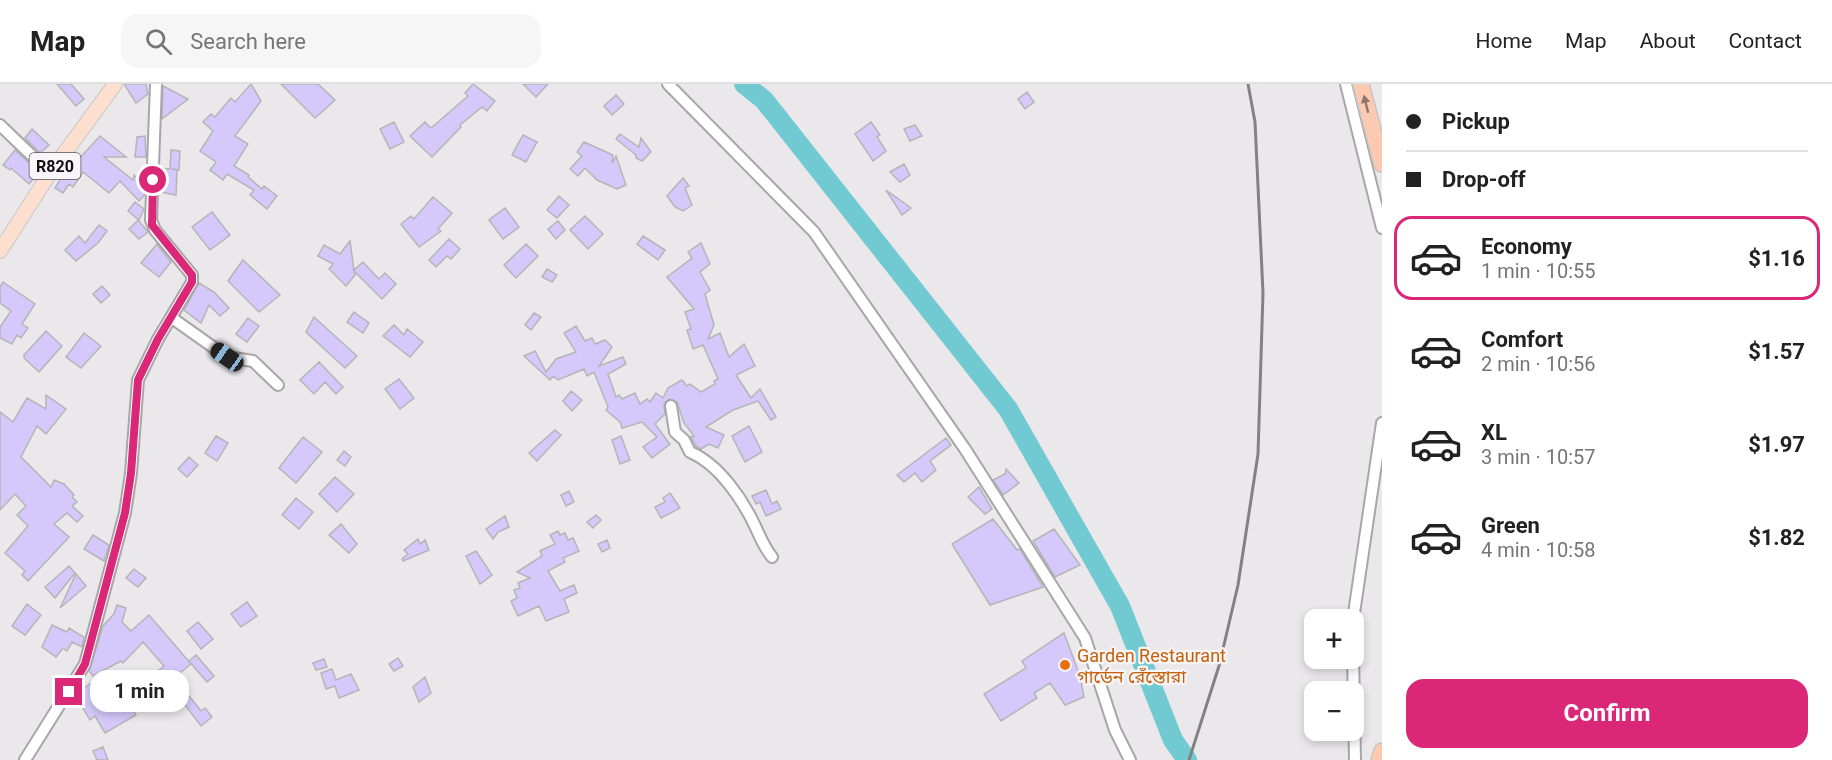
<!DOCTYPE html>
<html lang="en">
<head>
<meta charset="utf-8">
<style>
	body { margin:0; font-family:Roboto,"Noto Sans Bengali",sans-serif; background:#f6f6f6; color:#222; height:100vh; display:flex; flex-direction:column; font-size:22px; white-space:nowrap }
	* { box-sizing:border-box; margin:0 }
	p { font-size:20px; color:#767676 }
	.icon { flex:none; width:33px; height:33px; fill:none; stroke:currentColor; stroke-width:2; stroke-linecap:round; stroke-linejoin:round }
	.map { position:relative; flex:1; overflow:hidden }
	.side { display:flex; flex-direction:column; background:#fff; width:450px }
	.side>* { flex:none }
	.hud { display:grid; align-content:center; height:132px; padding:0 24px; background:#fff }
	.controls { position:absolute; left:1304px; top:525px; display:grid; gap:12px }
	.controls a { display:grid; place-items:center; width:60px; height:60px; border-radius:12px; background:#fff; box-shadow:0 3px 9px #0003; font-size:30px }
	.end { position:absolute; width:27px; height:27px; margin:-14px; border:8px solid #db2777; background:#fff; box-shadow:0 0 0 3px #fff }
	.from { border-radius:50% }
	.bubble { position:absolute; height:42px; border-radius:18px; background:#fff; box-shadow:0 3px 9px #0003; font-size:20px; font-weight:700; line-height:42px; text-align:center }
	.car { position:absolute; width:18px; height:36px; margin:-18px -9px; border-radius:8px; box-shadow:0 0 4px 2px #0007; background:linear-gradient(#222 24%,#8ab4d8 0 40%,#222 0 76%,#8ab4d8 0 86%,#222 0) }
	.hud b { display:flex; align-items:center; gap:21px; height:57px; font-size:22px }
	.hud b+b { border-top:2px solid #e0e0e0 }
	.hud i { width:15px; height:15px; background:#222 }
	ul { padding:0; list-style:none }
	li { display:flex; align-items:center; gap:18px; height:84px; margin:0 12px 9px; padding:0 12px; border:3px solid transparent; border-radius:18px }
	li div { flex:1 }
	li b { display:block; font-size:22px }
	li em { font-style:normal; font-weight:700 }
	li.on { border-color:#db2777 }
	li>.icon { width:54px; height:54px; stroke-width:1.5 }
	.button { display:flex; gap:12px; margin-top:auto; padding:12px 24px }
	.button a { flex:1; height:69px; border-radius:18px; background:#db2777; color:#fff; font-size:24px; font-weight:700; line-height:69px; text-align:center }
	header { display:flex; align-items:center; gap:36px; box-sizing:border-box; height:84px; padding:0 30px; background:#fff; border-bottom:2px solid #e0e0e0 }
	header strong { font-size:28px }
	nav { display:flex; gap:33px; margin-inline-start:auto; font-size:21px }
	.search { width:420px; height:54px; background:#f6f6f6; display:flex; align-items:center; gap:15px; box-sizing:border-box; padding:0 21px; border-radius:18px; color:#767676; font-size:22px }
	main { display:flex; flex:1; min-height:0 }
	.map>svg:first-child { display:block }
	.lines { fill:none; stroke-linecap:round; stroke-linejoin:round }
	.river { stroke:#71c9d1; stroke-width:20 }
	.building { fill:#d4c9fa; stroke:#b5b4b7; stroke-width:1.5 }
	.minor-casing { stroke:#a9a6a9; stroke-width:14 }
	.major-casing { stroke:#c6c6c6; stroke-width:16 }
	.highway-casing { stroke:#c6c6c6; stroke-width:18 }
	.minor { stroke:#fff; stroke-width:10 }
	.major { stroke:#fddfd0; stroke-width:14 }
	.highway { stroke:#fbcab1; stroke-width:15 }
	.rail { stroke:#838283; stroke-width:3 }
	.oneway { fill:#917669 }
	.route { stroke:#db2777; stroke-width:8 }
	.food-dot { fill:#e8710a; stroke:#f8f5f8; stroke-width:2 }
	.labels { text-anchor:middle; dominant-baseline:central; stroke-width:4.5; stroke-linejoin:round; paint-order:stroke }
	.shield { fill:#f8f5f8; stroke:#565556; stroke-width:1.5 }
	.shield-label { font-size:16px; font-weight:bold; fill:#101010 }
	.food-label { font-size:18px; fill:#c56008; stroke:#f8f5f8; text-anchor:start }
</style>
</head>
<body>
<header>
<strong>Map</strong>
<div class="search"><svg class="icon" aria-label="search" viewBox="0 0 24 24"><circle cx="10" cy="10" r="6"/><path d="M15 15l6 6"/></svg>Search here</div>
<nav><a>Home</a><a>Map</a><a>About</a><a>Contact</a></nav>
</header>
<main>
<div class="map">
<svg width="1382" height="676" viewBox="0 0 1382 676">
	<rect width="100%" height="100%" fill="#eae8eb"/>
	<g class="lines">
		<!-- river -->
		<path class="river" d="M744,0L764,16L1008,325L1120,522L1173,656L1187,676"/>
	</g>
	<!-- building -->
	<path class="building" d="M57,0H71L84,15L76,22Z
		M124,0H146L148,10L136,19Z
		M251,0L261,17L235,52L248,60L234,82L249,91L248,93L262,105L264,102L277,112L267,125L250,111L254,106L227,90L223,96L210,86L216,78L200,67L213,47L203,38L211,30L215,33L231,14L235,18Z
		M281,0H318L335,16L315,34Z
		M473,0L495,17L487,27L482,23L460,41L461,43L432,73L410,52L425,38L431,44L468,12L465,9Z
		M523,0H548L536,13Z
		M163,2L188,15L162,35Z
		M1027,8L1034,18L1025,25L1018,15Z
		M616,11L624,20L612,31L604,22Z
		M394,38L404,58L390,65L380,45Z
		M871,38L880,51L877,53L886,67L873,77L855,50Z
		M915,41L922,52L910,57L904,45Z
		M32,45L49,61L40,69L25,54Z
		M620,50L639,63L641,54L651,68L642,77L636,74V71L616,55Z
		M523,51L537,58L526,78L512,71Z
		M100,52L126,73H104L133,96L134,91L145,103L144,112L139,117L120,97L109,109L83,88L73,103L69,100L63,109L55,104L67,84L69,86Z
		M145,52L146,73H135L137,53Z
		M584,58L613,71L612,79L616,72L626,101L617,105L597,96L585,84L578,92L570,85L582,72L577,68Z
		M15,66L39,88L29,100L11,84L10,86L3,81Z
		M171,66L180,67L179,86L172,85L177,86L176,111L160,108V84L170,85Z
		M904,80L910,91L900,98L890,88Z
		M683,94L689,102L685,104L692,121L683,127L675,123L667,112Z
		M886,106L911,124L902,131Z
		M559,112L569,121L557,134L547,126Z
		M433,113L452,129L438,145L441,147L419,163L401,140L411,132L414,135Z
		M135,118L144,125L139,136L128,127Z
		M505,124L519,143L503,155L489,136Z
		M212,128L230,151L210,166L192,143Z
		M585,132L603,150L588,165L570,146Z
		M138,136L148,148L139,155L129,145Z
		M558,137L565,146L556,155L548,145Z
		M99,141L107,147L98,159L76,177L65,166L79,152L85,159Z
		M643,152L665,166L658,176L637,160Z
		M449,155L460,165L451,175L447,172L436,183L429,176Z
		M350,157L354,186L363,178L379,195L385,189L396,200L382,215L354,187L355,191L346,202L329,185L333,180L318,172L324,161L340,170Z
		M701,159L710,180L700,188L710,206L705,210L714,241L708,255L720,249L729,273L744,260L755,282L736,291L751,314L760,305L776,333L771,336L758,317L733,326L706,343L724,351L718,364L709,360L701,365L696,362L691,353L694,352L684,339L677,318L669,315L664,320L665,330L655,340L670,360L652,374L643,363L657,353L642,338L622,344L620,338L606,326L608,323L594,288L587,292L584,285L558,296L553,292L550,296L524,272L535,267L546,288L556,275L576,268L564,249L576,242L585,257L592,254L595,260L605,256L612,263L599,282L623,273L626,280L608,290L616,313L619,311L622,315L635,309L640,320L647,315L650,318L656,309L663,314L668,304L682,296L687,302L690,300L701,308L715,300L714,297L718,295L703,261L693,265L687,246L691,245L685,228L694,225L667,193L692,174L688,168Z
		M157,160L171,178L159,193L141,179Z
		M526,160L538,172L516,194L504,181Z
		M243,176L280,211L259,228L228,197Z
		M547,185L557,191L552,198L542,193Z
		M3,198L35,220L22,240L28,244L21,254L17,251L12,260L0,254V243L11,227L0,219V203Z
		M199,199L214,208L229,224L220,232L209,221L201,239L184,226Z
		M102,202L110,211L101,219L93,210Z
		M354,228L369,239L363,249L347,238Z
		M534,229L541,233L531,246L525,241Z
		M314,233L357,272L345,284L306,248Z
		M248,234L259,242L247,258L236,250Z
		M394,241L404,251L407,245L423,258L410,273L383,252Z
		M46,247L62,262L39,288L24,274V271Z
		M84,249L101,262L81,284L66,273Z
		M319,278L343,303L336,310L325,298L314,310L300,296Z
		M399,295L414,314L400,325L385,305Z
		M571,307L582,316L572,327L563,317Z
		M46,311L66,325L46,350L37,342L21,373L51,403L54,396L64,400L74,411L72,413L77,418L72,422L83,432L77,438L67,429L54,440L69,453L28,497L22,491L25,487L5,469L28,442L17,431L26,422L15,410L0,426V328L13,338L27,314L46,325Z
		M749,342L762,368L745,378L732,352Z
		M555,346L561,351L537,377L529,369Z
		M216,352L228,359L217,377L205,369Z
		M621,352L630,376L620,380L612,356Z
		M303,353L322,368L296,399L279,384Z
		M946,354L951,361L930,377L936,386L922,398L915,389L904,398L897,391Z
		M344,367L351,373L345,382L337,376Z
		M189,373L198,381L187,393L178,385Z
		M1006,385L1019,399L1003,411L993,396L1005,390Z
		M335,393L354,410L337,428L319,410Z
		M979,403L992,425L985,430L968,413Z
		M766,406L772,420L777,417L781,425L766,432L760,418L756,420L752,412Z
		M569,407L574,418L566,422L561,411Z
		M670,409L680,424L661,434L655,423L665,418L663,414Z
		M296,414L313,428L299,445L282,431Z
		M596,431L601,436L593,444L587,438Z
		M505,432L509,443L498,448L493,455L486,445Z
		M993,435L1017,466L1020,465L1043,503L990,521L952,460Z
		M341,440L357,460L349,469L329,451Z
		M1054,445L1080,481L1055,493L1033,457Z
		M558,447L560,451L565,449L568,456L573,454L579,467L563,474L565,478L548,487L560,507L574,501L577,509L564,515L569,528L546,537L539,522L518,532L511,517L517,514L514,506L520,504L518,499L530,494L517,488L542,472L540,467L555,460L550,451Z
		M93,451L109,461L104,477L84,465Z
		M418,455L420,460L425,456L429,466L403,477L402,475L408,470L404,466Z
		M607,456L610,464L602,468L598,460Z
		M476,467L492,491L480,500L466,472Z
		M69,482L75,489L55,514L45,503Z
		M134,485L146,494L138,503L126,494Z
		M76,490L86,502L60,524Z
		M247,518L257,532L241,543L231,530Z
		M27,520L41,531L25,551L12,542Z
		M117,521L126,524L122,538L131,547L149,531L191,580L159,606L150,593L164,582L143,558L123,579L121,577L93,592L89,587L103,542L114,530Z
		M198,538L213,555L201,565L187,547Z
		M52,541L67,548L69,544L84,553L82,563L72,558L67,567L63,564L56,573L42,563Z
		M1064,549L1080,592L1084,613L1065,621L1050,599L1034,609L1037,614L1001,637L984,610L1026,584L1022,577Z
		M196,571L214,592L207,598L189,577Z
		M398,574L403,582L394,587L389,580Z
		M324,575L327,583L316,586L313,579Z
		M332,585L336,596L351,590L359,606L339,614L335,602L326,605L321,589Z
		M425,593L431,609L419,618L413,603Z
		M95,596L112,625L127,616L136,631L105,649L95,632L90,636L75,611Z
		M185,607L201,627L205,624L212,633L201,642L178,612Z
		M103,663L108,676H97L93,667Z"/>
	<g class="lines">
		<!-- minor casing -->
		<g class="minor-casing">
			<path id="minor" d="M668,0L814,148L965,365L1085,554L1115,646L1130,676
				M1346,0L1382,144
				M0,41L50,89
				M172,234L227,273L253,277L278,301
				M671,322L675,348L684,356L690,368C719,380 743,416 756,444C761,455 764,463 772,473
				M1353,536L1382,339
				M1353,569L1355,676
				M25,676L85,580L125,429L131,389L138,296L158,255L192,198V191L155,146L151,136L156,0"/>
		</g>
		<!-- major casing -->
		<g class="major-casing">
			<path id="major" d="M0,167L50,89L115,0"/>
		</g>
		<!-- highway casing -->
		<g class="highway-casing">
			<path id="highway" d="M1361,0L1382,80
				M1379,676L1382,667"/>
		</g>
		<!-- minor -->
		<use href="#minor" class="minor"/>
		<!-- major -->
		<use href="#major" class="major"/>
		<!-- highway -->
		<use href="#highway" class="highway"/>
		<!-- rail -->
		<path class="rail" d="M1189,676L1219,582L1238,501L1258,370L1263,209L1255,38L1248,0"/>
	</g>
	<!-- one-way arrows -->
	<defs><path id="oneway-solid" d="M-6-.8H1V-3.2L6.5 0L1 3.2V.8H-6Z" transform="scale(1.5)"/></defs>
	<use class="oneway" href="#oneway-solid" transform="translate(1366 20) rotate(-104)"/>
	<g class="lines">
		<!-- route -->
		<path class="route" d="M69,608L85,580L125,429L131,389L138,296L158,255L192,198V191L152,141L153,96"/>
	</g>
	<!-- markers -->
	<circle class="food-dot" cx="1065" cy="581" r="6"/>
	<g class="labels">
		<!-- shield labels -->
		<rect class="shield" x="29.5" y="69" width="51" height="26" rx="4.5"/>
		<g class="shield-label">
			<text x="55" y="82">R820</text>
		</g>
		<!-- food labels -->
		<g class="food-label">
			<text x="1077" y="571">Garden Restaurant<tspan x="1077" dy="21">গার্ডেন রেঁস্তোরা</tspan></text>
		</g>
	</g>
</svg>
<div class="controls">
<a>+</a>
<a>−</a>
</div>
<i class="end from" style="left:153px;top:96px"></i>
<i class="end" style="left:69px;top:608px"></i>
<div class="bubble" style="left:90px;top:586px;width:99px">1 min</div>
<i class="car" style="left:227px;top:273px;rotate:305deg"></i>
</div>
<section class="side">
<div class="hud">
<b><i class="from"></i>Pickup</b>
<b><i></i>Drop-off</b>
</div>
<ul>
<li class="on"><svg class="icon" aria-label="car" viewBox="0 0 24 24"><path d="M5 17H2v-5l4-1 3-4h7l3 4 3 1v5h-3M9 17h6M6 11h13"/><circle cx="7" cy="17" r="2"/><circle cx="17" cy="17" r="2"/></svg><div><b>Economy</b><p>1 min · 10:55</p></div><em>$1.16</em></li>
<li><svg class="icon" aria-label="car" viewBox="0 0 24 24"><path d="M5 17H2v-5l4-1 3-4h7l3 4 3 1v5h-3M9 17h6M6 11h13"/><circle cx="7" cy="17" r="2"/><circle cx="17" cy="17" r="2"/></svg><div><b>Comfort</b><p>2 min · 10:56</p></div><em>$1.57</em></li>
<li><svg class="icon" aria-label="car" viewBox="0 0 24 24"><path d="M5 17H2v-5l4-1 3-4h7l3 4 3 1v5h-3M9 17h6M6 11h13"/><circle cx="7" cy="17" r="2"/><circle cx="17" cy="17" r="2"/></svg><div><b>XL</b><p>3 min · 10:57</p></div><em>$1.97</em></li>
<li><svg class="icon" aria-label="car" viewBox="0 0 24 24"><path d="M5 17H2v-5l4-1 3-4h7l3 4 3 1v5h-3M9 17h6M6 11h13"/><circle cx="7" cy="17" r="2"/><circle cx="17" cy="17" r="2"/></svg><div><b>Green</b><p>4 min · 10:58</p></div><em>$1.82</em></li>
</ul>
<div class="button"><a>Confirm</a></div>
</section>
</main>
</body>
</html>
